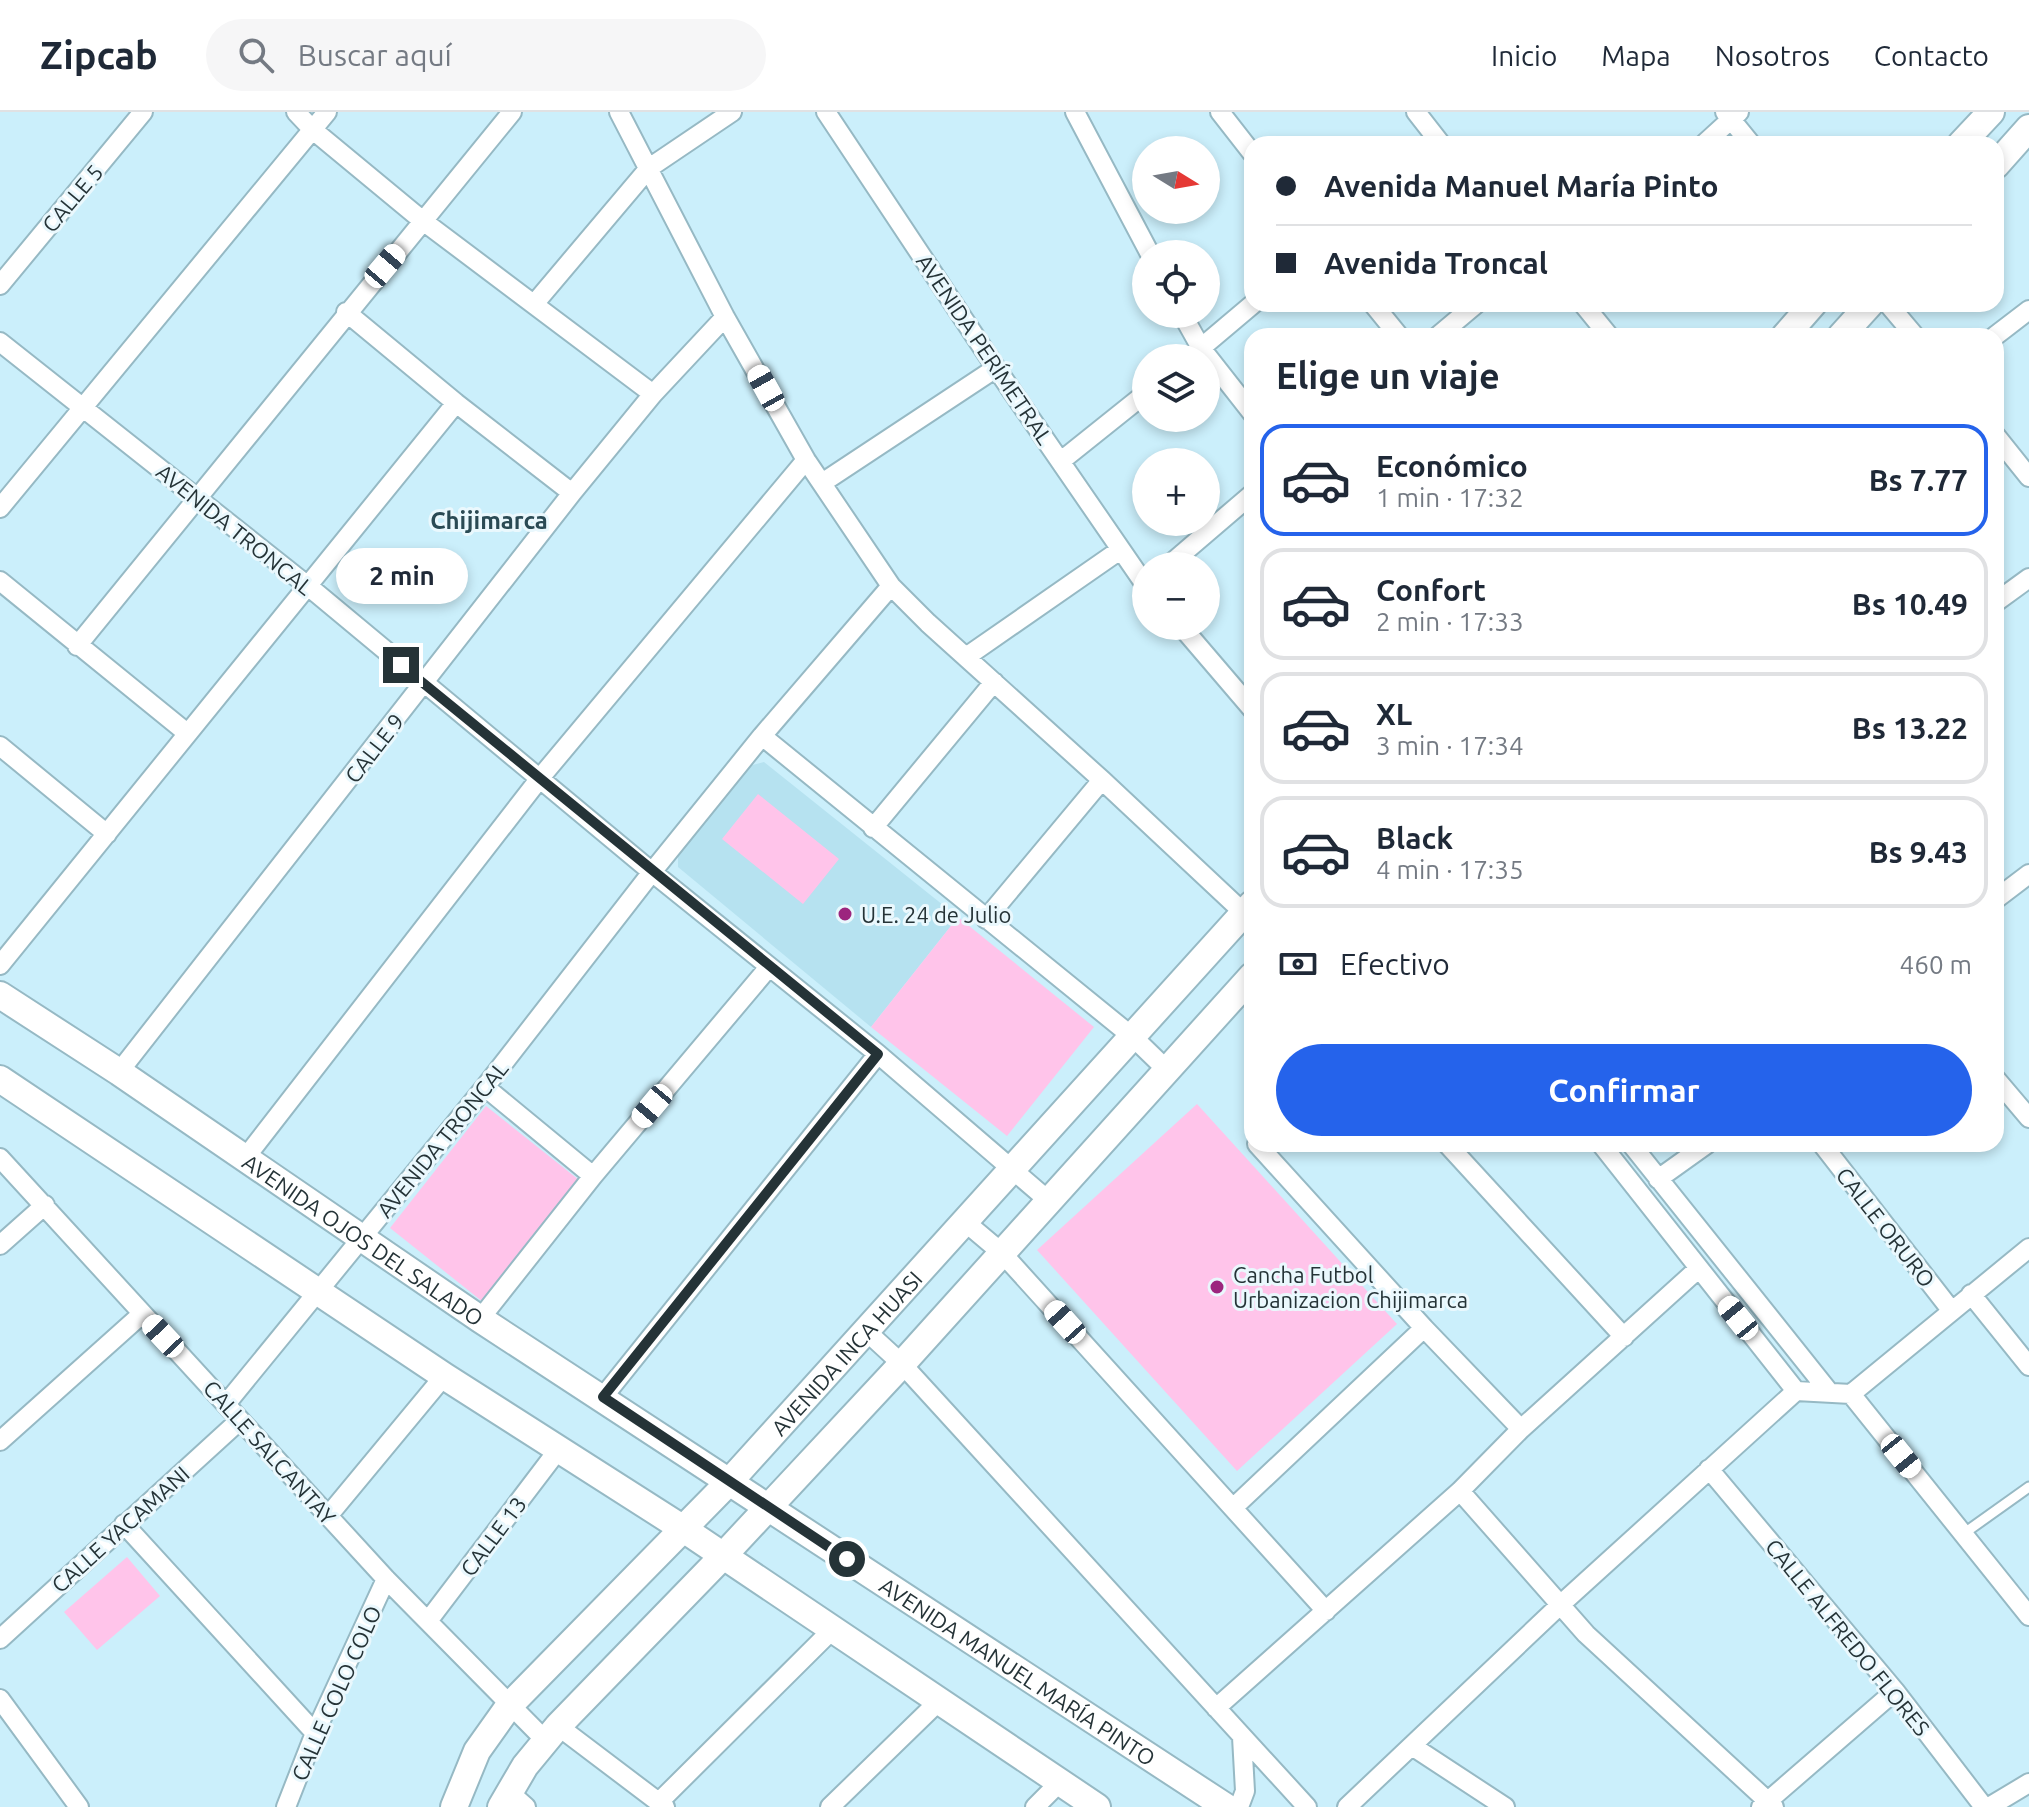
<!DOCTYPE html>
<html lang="es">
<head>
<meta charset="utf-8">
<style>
	body { margin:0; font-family:Ubuntu,sans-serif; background:#f6f6f7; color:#1f2937; height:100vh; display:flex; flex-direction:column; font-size:30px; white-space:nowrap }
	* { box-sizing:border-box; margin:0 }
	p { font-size:26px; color:#747a83 }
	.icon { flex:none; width:44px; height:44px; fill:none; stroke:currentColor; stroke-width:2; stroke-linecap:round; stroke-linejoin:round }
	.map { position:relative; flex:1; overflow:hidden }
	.panel { position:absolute; left:1244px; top:216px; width:760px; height:824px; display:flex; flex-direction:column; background:#fff; border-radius:24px; box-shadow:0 4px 12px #0003 }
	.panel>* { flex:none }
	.banner { position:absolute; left:1244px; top:24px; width:760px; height:176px; border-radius:24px; box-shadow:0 4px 12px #0003; display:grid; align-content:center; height:176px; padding:0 32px; background:#fff }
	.needle { width:52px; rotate:101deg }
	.controls { position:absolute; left:1132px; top:24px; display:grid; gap:16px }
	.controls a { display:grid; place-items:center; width:88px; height:88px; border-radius:50%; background:#fff; box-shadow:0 4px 12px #0003; font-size:40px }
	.end { position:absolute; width:36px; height:36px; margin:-18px; border:10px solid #253337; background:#fff; box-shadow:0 0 0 4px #fff }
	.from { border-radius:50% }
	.bubble { position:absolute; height:56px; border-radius:28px; background:#fff; box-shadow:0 4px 12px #0003; font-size:26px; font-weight:700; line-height:56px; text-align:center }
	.car { position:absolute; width:24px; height:48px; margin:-24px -12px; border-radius:10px; box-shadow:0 0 6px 2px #0007; background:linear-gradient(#fff 24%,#345 0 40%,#fff 0 76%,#345 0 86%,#fff 0) }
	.banner b { display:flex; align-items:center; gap:28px; height:76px; font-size:30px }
	.banner b+b { border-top:2px solid #e0e1e3 }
	.banner i { width:20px; height:20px; background:#1f2937 }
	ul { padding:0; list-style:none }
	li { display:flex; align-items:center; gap:24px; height:112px; margin:0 16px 12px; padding:0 16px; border:4px solid #e0e1e3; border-radius:24px }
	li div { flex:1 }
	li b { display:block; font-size:30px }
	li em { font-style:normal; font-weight:700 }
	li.active { border-color:#2563eb }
	li>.icon { width:72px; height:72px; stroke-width:1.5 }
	h2 { padding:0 32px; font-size:36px; line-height:96px }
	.pay { display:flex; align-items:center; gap:20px; height:88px; padding:0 32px; font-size:30px }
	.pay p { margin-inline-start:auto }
	.cta { display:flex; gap:16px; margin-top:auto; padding:16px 32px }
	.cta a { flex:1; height:92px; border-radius:48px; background:#2563eb; color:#fff; font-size:32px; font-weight:700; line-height:92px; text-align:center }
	header { display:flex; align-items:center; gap:48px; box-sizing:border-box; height:112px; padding:0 40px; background:#fff; border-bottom:2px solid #e0e1e3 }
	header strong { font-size:38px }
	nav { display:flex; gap:44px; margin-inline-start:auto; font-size:28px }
	.search { width:560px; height:72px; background:#f6f6f7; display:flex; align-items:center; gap:20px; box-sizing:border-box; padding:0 28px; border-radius:44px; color:#747a83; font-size:30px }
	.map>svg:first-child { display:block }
	.built { fill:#b6e2f0 }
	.green { fill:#ffc4ea }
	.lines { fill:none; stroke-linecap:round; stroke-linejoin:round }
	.lane-casing { stroke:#96b9c4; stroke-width:13 }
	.street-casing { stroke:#96b9c4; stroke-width:22 }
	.secondary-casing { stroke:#96b9c4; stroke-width:30 }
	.lane { stroke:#fff; stroke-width:9 }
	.street { stroke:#fff; stroke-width:18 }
	.secondary { stroke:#fff; stroke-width:26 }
	.route { stroke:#253337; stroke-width:10 }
	.poi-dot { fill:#9c257e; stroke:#eaf8fd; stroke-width:3 }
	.labels { text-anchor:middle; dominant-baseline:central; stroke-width:6; stroke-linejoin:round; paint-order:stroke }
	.street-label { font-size:22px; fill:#253337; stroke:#eaf8fd }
	.poi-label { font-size:22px; fill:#253337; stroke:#eaf8fd; text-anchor:start }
	.neighbourhood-label { font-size:24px; font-weight:bold; fill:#2a4a54; stroke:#eaf8fd }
</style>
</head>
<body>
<header>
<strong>Zipcab</strong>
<div class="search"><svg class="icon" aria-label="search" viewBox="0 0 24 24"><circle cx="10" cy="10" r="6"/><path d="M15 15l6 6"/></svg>Buscar aquí</div>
<nav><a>Inicio</a><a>Mapa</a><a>Nosotros</a><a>Contacto</a></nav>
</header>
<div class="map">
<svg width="2029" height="1695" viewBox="0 0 2029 1695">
	<rect width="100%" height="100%" fill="#cbeffb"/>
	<!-- built -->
	<path class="built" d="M764,650L958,805L871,915L678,755V742L749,654Z"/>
	<!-- green -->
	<path class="green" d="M758,682L839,747L803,792L722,727Z
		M958,805L1094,915L1007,1024L871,915Z
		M1197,992L1397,1212L1237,1359L1037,1138Z
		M486,994L579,1068L483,1190L390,1116Z
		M127,1445L160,1484L97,1538L64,1500Z"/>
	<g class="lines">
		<!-- lane casing -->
		<g class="lane-casing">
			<path id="lane" d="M1963,1422L2029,1375"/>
		</g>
		<!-- street casing -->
		<g class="street-casing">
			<path id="street" d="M296,0L313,18L423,109L653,282
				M619,0L725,205L806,348L891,474L928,511L1102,668L1244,801L1252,811
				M826,0L996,256L1146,474
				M1075,0L1150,142
				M1220,0L1252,41
				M1416,0L1441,32
				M1725,0L1751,32
				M1704,32L1739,0
				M0,173L143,0
				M535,191L649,56L732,0
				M1373,192L1399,224
				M1583,192L1609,224
				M1888,192L1915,224
				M346,200L456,291L572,381
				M1182,202L1201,236L1252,301
				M1438,224L1476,192
				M1995,224L2029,198
				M0,230L308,474L652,760L878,942L1049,1089
				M1189,246L1253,192
				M1996,324L2029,365
				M1061,349L1146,281
				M822,371L996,256
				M0,396L327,0
				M1168,454L1252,382
				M0,469L187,621
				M1996,490L2029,466
				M1181,514L1252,597
				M77,534L512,0
				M966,545L1120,438
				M762,624L1134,926L1168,959
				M0,634L107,722
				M873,716L994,570
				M1996,787L2029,762
				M986,807L1102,668
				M0,853L456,291
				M119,960L572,381L653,282L725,205
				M1996,967L2029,1006
				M485,975L593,1064
				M1257,1032L1424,1216L1521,1317
				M1447,1032L1624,1225
				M1601,1032L1796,1279
				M1631,1032L1830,1281
				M1822,1032L1951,1198
				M246,1045L540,666L806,348
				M0,1046L386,1467L545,1628
				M1658,1067L1707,1032
				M964,1109L1002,1141L1326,1499
				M0,1133L45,1093
				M1971,1182L2029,1254
				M480,1207L593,1064L769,855
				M865,1218L902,1252L1307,1695
				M1851,1282L2029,1504
				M603,1285L878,942
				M226,1292L485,975L652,760L762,624L891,474
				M0,1329L142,1202
				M1709,1357L1895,1579L1984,1695
				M1460,1379L1586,1522L1774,1695
				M1234,1395L1424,1216
				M328,1404L444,1264
				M124,1412L315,1621
				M428,1509L558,1338
				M0,1527L240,1308
				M0,1587L79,1695
				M1216,1596L1460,1379L1521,1317L1698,1157
				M558,1614L665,1695
				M1412,1634L1505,1695
				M508,1679L526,1695
				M659,1690L833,1517
				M286,1695L315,1621L386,1467
				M830,1695L938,1590
				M1035,1695L1060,1670
				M1239,1695L1245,1679L1242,1625
				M1347,1695L1559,1494L1796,1279L1851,1282L2029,1136
				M1761,1695L1895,1579
				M1989,1695L2029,1671"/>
		</g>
		<!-- secondary casing -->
		<g class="secondary-casing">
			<g id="secondary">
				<path d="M1961,32L1991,0"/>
				<path d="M1996,53L2029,16"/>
				<path d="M1785,224L1813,192"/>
				<path d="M1841,224L1870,192"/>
				<path id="s1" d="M0,883L119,960L480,1207L1226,1695"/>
				<path d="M0,967L444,1264L682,1416L1097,1695"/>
				<path id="s2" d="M454,1695L477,1639L509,1594L730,1369L1252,792"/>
				<path d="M501,1695L525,1654L558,1614L723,1444L902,1252L1252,864"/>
			</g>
		</g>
		<!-- lane -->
		<use href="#lane" class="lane"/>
		<!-- street -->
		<use href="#street" class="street"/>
		<!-- secondary -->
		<use href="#secondary" class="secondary"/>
	</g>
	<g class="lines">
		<!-- route -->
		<path class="route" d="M401,553L878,942L603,1285L847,1447"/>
	</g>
	<!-- markers -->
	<g class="poi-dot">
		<circle cx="845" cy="802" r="8"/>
		<circle cx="1217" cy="1175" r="8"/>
	</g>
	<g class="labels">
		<!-- street labels -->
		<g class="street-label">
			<text transform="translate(72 86) rotate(-50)">CALLE 5</text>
			<text transform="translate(985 237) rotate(56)">AVENIDA PERÍMETRAL</text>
			<text transform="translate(235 417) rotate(39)">AVENIDA TRONCAL</text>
			<text transform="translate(374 636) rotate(-52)">CALLE 9</text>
			<text transform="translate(442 1027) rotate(-51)">AVENIDA TRONCAL</text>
			<text transform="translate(1886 1115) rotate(52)">CALLE ORURO</text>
			<text stroke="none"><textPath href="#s1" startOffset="438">AVENIDA OJOS DEL SALADO</textPath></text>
			<text stroke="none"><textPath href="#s2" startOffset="604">AVENIDA INCA HUASI</textPath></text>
			<text transform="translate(270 1340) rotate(48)">CALLE SALCANTAY</text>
			<text transform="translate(120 1417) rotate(-42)">CALLE YACAMANI</text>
			<text transform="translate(493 1424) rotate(-53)">CALLE 13</text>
			<text transform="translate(1848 1525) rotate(51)">CALLE ALFREDO FLORES</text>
			<text stroke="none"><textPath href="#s1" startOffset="1222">AVENIDA MANUEL MARÍA PINTO</textPath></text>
			<text transform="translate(336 1581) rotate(-66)">CALLE COLO COLO</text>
		</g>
		<!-- poi labels -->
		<g class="poi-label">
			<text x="861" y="802">U.E. 24 de Julio</text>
			<text x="1233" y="1162">Cancha Futbol<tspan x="1233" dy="25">Urbanizacion Chijimarca</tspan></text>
		</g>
		<!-- neighbourhood labels -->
		<g class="neighbourhood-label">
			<text x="489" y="408">Chijimarca</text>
		</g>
	</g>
</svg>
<div class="controls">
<a><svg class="needle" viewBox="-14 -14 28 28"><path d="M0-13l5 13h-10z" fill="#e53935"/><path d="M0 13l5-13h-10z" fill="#747a83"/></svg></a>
<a><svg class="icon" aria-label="locate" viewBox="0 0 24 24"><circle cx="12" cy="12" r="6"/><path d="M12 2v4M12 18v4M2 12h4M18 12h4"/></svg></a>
<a><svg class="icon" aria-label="layers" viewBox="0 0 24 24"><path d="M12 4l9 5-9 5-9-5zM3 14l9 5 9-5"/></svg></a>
<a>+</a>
<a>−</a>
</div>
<i class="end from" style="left:847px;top:1447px"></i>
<i class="end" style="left:401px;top:553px"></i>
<div class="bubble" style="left:336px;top:436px;width:132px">2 min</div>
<i class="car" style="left:385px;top:154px;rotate:40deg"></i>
<i class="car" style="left:766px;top:276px;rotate:331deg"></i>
<i class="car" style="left:652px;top:994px;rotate:220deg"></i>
<i class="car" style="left:1738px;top:1206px;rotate:321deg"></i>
<i class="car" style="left:1065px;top:1210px;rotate:318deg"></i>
<i class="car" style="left:163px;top:1224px;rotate:317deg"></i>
<i class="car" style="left:1901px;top:1344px;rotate:141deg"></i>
<div class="banner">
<b><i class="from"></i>Avenida Manuel María Pinto</b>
<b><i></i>Avenida Troncal</b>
</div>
<section class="panel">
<h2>Elige un viaje</h2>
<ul>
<li class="active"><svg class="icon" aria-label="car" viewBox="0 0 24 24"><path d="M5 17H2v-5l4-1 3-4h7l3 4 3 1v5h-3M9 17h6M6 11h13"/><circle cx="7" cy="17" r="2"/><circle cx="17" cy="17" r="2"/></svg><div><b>Económico</b><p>1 min · 17:32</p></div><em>Bs 7.77</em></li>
<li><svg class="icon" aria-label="car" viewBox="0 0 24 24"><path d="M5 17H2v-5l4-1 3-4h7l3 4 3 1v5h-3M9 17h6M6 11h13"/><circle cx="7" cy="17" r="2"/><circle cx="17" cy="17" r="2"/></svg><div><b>Confort</b><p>2 min · 17:33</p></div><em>Bs 10.49</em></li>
<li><svg class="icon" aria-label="car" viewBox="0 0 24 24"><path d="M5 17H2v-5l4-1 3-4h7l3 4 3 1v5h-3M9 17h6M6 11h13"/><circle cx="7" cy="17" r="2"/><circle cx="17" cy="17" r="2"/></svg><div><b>XL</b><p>3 min · 17:34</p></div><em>Bs 13.22</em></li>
<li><svg class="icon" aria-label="car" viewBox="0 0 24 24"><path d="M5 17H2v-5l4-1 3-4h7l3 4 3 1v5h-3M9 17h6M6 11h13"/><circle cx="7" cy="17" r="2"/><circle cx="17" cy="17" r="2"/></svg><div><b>Black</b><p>4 min · 17:35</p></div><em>Bs 9.43</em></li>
</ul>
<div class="pay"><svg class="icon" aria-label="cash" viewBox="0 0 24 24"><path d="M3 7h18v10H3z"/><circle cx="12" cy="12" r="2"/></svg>Efectivo<p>460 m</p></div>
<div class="cta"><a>Confirmar</a></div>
</section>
</div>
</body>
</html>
